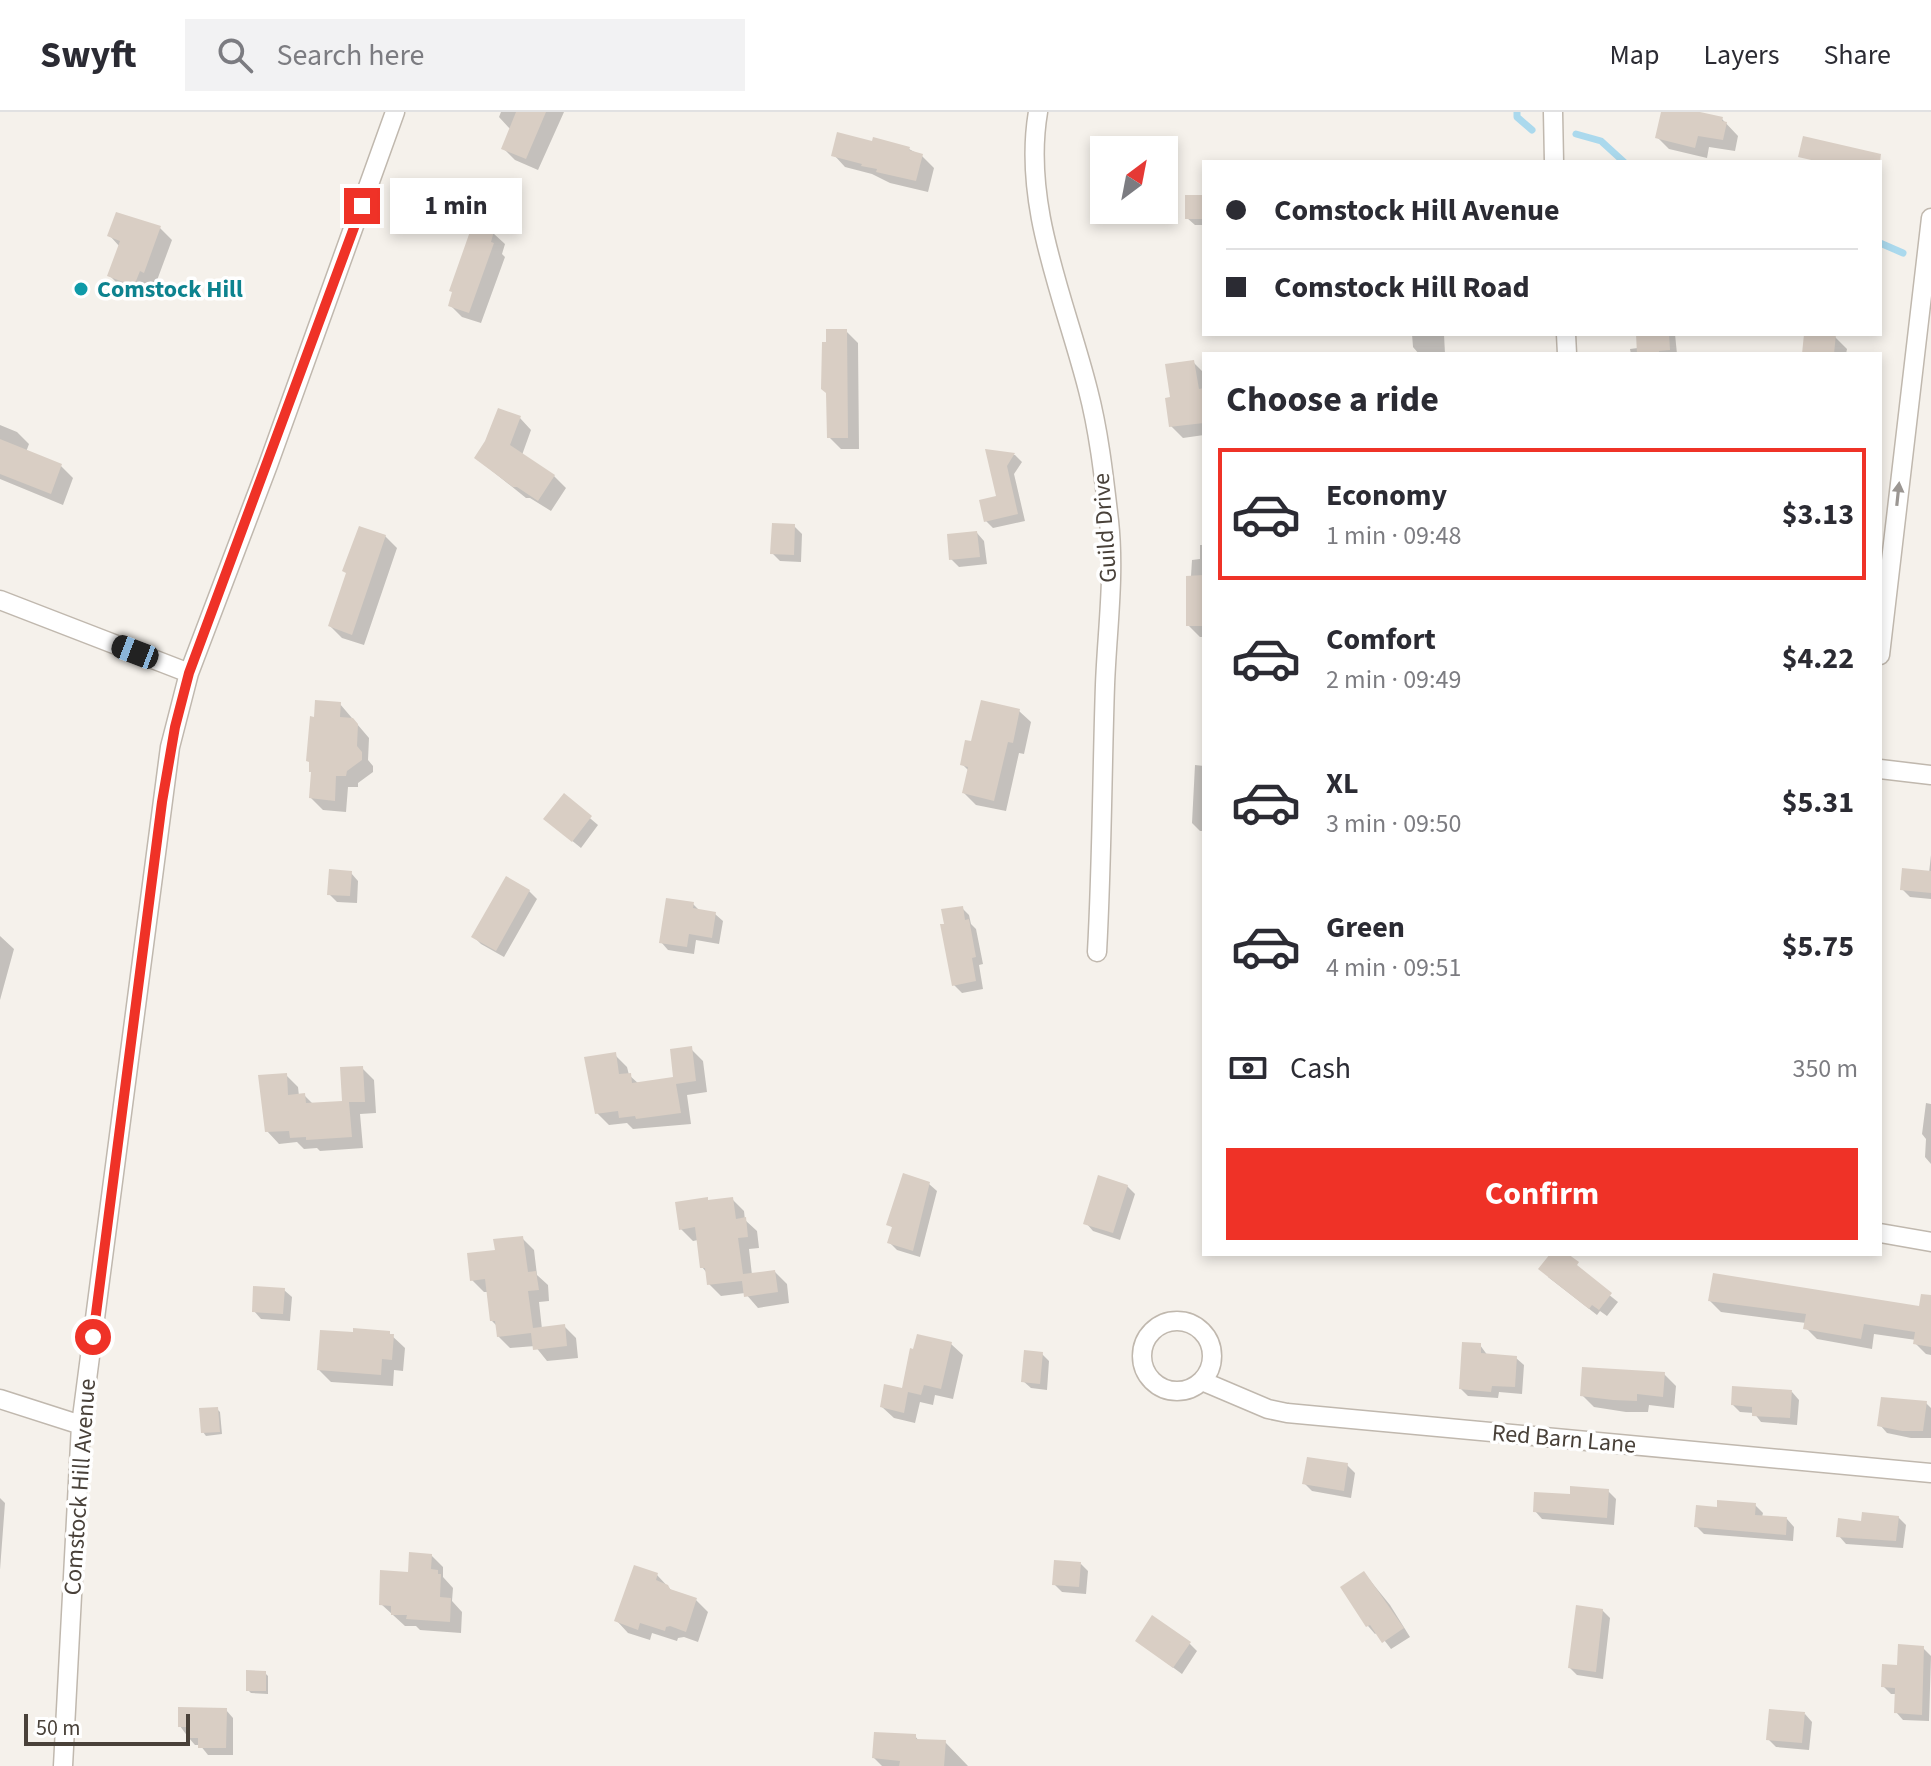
<!DOCTYPE html>
<html lang="en">
<head>
<meta charset="utf-8">
<style>
	body { margin:0; font-family:"Source Sans 3",sans-serif; background:#f2f2f3; color:#2b2b33; height:100vh; display:flex; flex-direction:column; font-size:30px; white-space:nowrap }
	* { box-sizing:border-box; margin:0 }
	p { font-size:26px; color:#7c7c81 }
	.icon { flex:none; width:44px; height:44px; fill:none; stroke:currentColor; stroke-width:2; stroke-linecap:round; stroke-linejoin:round }
	.map { position:relative; flex:1; overflow:hidden }
	.sheet { position:absolute; left:1202px; top:240px; width:680px; height:904px; display:flex; flex-direction:column; background:#fff; border-radius:0px; box-shadow:0 4px 12px #0003 }
	.sheet>* { flex:none }
	.banner { position:absolute; left:1202px; top:48px; width:680px; height:176px; border-radius:0px; box-shadow:0 4px 12px #0003; display:grid; align-content:center; height:176px; padding:0 24px; background:#fff }
	.needle { width:52px; rotate:32deg }
	.fabs { position:absolute; left:1090px; top:24px; display:grid; gap:16px }
	.fabs a { display:grid; place-items:center; width:88px; height:88px; border-radius:0px; background:#fff; box-shadow:0 4px 12px #0003; font-size:40px }
	.scale { position:absolute; left:24px; bottom:20px; width:166px; box-sizing:border-box; padding-left:8px; border:4px solid #494139; border-top:0; font-size:22px; line-height:28px; white-space:nowrap; color:#494139; -webkit-text-stroke:6px #fff; paint-order:stroke }
	.end { position:absolute; width:36px; height:36px; margin:-18px; border:10px solid #ef3227; background:#fff; box-shadow:0 0 0 4px #fff }
	.from { border-radius:50% }
	.bubble { position:absolute; height:56px; border-radius:0px; background:#fff; box-shadow:0 4px 12px #0003; font-size:26px; font-weight:700; line-height:56px; text-align:center }
	.car { position:absolute; width:24px; height:48px; margin:-24px -12px; border-radius:10px; box-shadow:0 0 6px 2px #0007; background:linear-gradient(#222 24%,#8ab4d8 0 40%,#222 0 76%,#8ab4d8 0 86%,#222 0) }
	.banner b { display:flex; align-items:center; gap:28px; height:76px; font-size:30px }
	.banner b+b { border-top:2px solid #e1e1e2 }
	.banner i { width:20px; height:20px; background:#2b2b33 }
	ul { padding:0; list-style:none }
	li { display:flex; align-items:center; gap:24px; height:132px; margin:0 16px 12px; padding:0 8px; border:4px solid transparent; border-radius:0px }
	li div { flex:1 }
	li b { display:block; font-size:30px }
	li em { font-style:normal; font-weight:700 }
	li.selected { border-color:#ef3227 }
	li>.icon { width:72px; height:72px; stroke-width:1.5 }
	h2 { padding:0 24px; font-size:36px; line-height:96px }
	.pay { display:flex; align-items:center; gap:20px; height:88px; padding:0 24px; font-size:30px }
	.pay p { margin-inline-start:auto }
	.action { display:flex; gap:16px; margin-top:auto; padding:16px 24px }
	.action a { flex:1; height:92px; border-radius:0px; background:#ef3227; color:#fff; font-size:32px; font-weight:700; line-height:92px; text-align:center }
	header { display:flex; align-items:center; gap:48px; box-sizing:border-box; height:112px; padding:0 40px; background:#fff; border-bottom:2px solid #e1e1e2 }
	header strong { font-size:38px }
	nav { display:flex; gap:44px; margin-inline-start:auto; font-size:28px }
	.search { width:560px; height:72px; background:#f2f2f3; display:flex; align-items:center; gap:20px; box-sizing:border-box; padding:0 28px; border-radius:0px; color:#7c7c81; font-size:30px }
	.map>svg:first-child { display:block }
	.shadow { fill:#0003 }
	.lines { fill:none; stroke-linecap:round; stroke-linejoin:round }
	.stream { stroke:#abd9ed; stroke-width:7 }
	.building { fill:#d9cec4 }
	.street-casing { stroke:#c0b8ae; stroke-width:21 }
	.street { stroke:#fff; stroke-width:18 }
	.oneway { fill:#9b9692 }
	.route { stroke:#ef3227; stroke-width:10 }
	.culture-dot { fill:#0f9aa8; stroke:#fff; stroke-width:3 }
	.labels { text-anchor:middle; dominant-baseline:central; stroke-width:7; stroke-linejoin:round; paint-order:stroke }
	.culture-label { font-size:24px; font-weight:bold; fill:#0d838f; stroke:#fff; text-anchor:start }
	.street-label { font-size:24px; fill:#494139; stroke:#fff }
</style>
</head>
<body>
<header>
<strong>Swyft</strong>
<div class="search"><svg class="icon" aria-label="search" viewBox="0 0 24 24"><circle cx="10" cy="10" r="6"/><path d="M15 15l6 6"/></svg>Search here</div>
<nav><a>Map</a><a>Layers</a><a>Share</a></nav>
</header>
<div class="map">
<svg width="1931" height="1654" viewBox="0 0 1931 1654">
	<rect width="100%" height="100%" fill="#f5f1eb"/>
	<!-- shadow -->
	<path class="shadow" d="M501,0H564L538,58L515,48L503,36L511,18L499,5Z
		M1663,0H1691L1722,7L1738,24L1735,39L1709,35L1707,46L1669,37L1657,25Z
		M909,37L922,44L934,56L928,80L890,71L872,62L845,55L834,43Z
		M1202,77L1204,113H1195L1187,106L1202,85Z
		M160,116L172,128L156,171L152,170L146,185L122,176L110,164L120,135L110,124Z
		M493,121L505,132L502,142L505,145L481,211L462,205L450,193Z
		M846,219L858,231L859,337H841L829,325Z
		M1412,222H1444L1445,242H1419L1413,235Z
		M1638,222H1675L1677,242H1631L1630,237L1638,236Z
		M1806,222L1835,225L1847,237L1846,242H1803Z
		M1193,250L1204,261V323L1183,326L1171,314L1172,286Z
		M520,306L531,318L522,343L554,364L566,376L551,399L530,386H526L476,346Z
		M0,313L17,320L29,332L26,340L61,354L73,366L63,393L0,367Z
		M987,339L1015,343L1022,350L1014,362L1025,409L993,416L986,409L998,386Z
		M794,414L802,422L801,450L780,449L772,441Z
		M977,421L984,429L987,452L959,455L951,447Z
		M385,424L397,436L364,533L342,526L330,514Z
		M1200,433H1204V525H1200L1188,513L1192,448L1200,447Z
		M340,592L369,626L368,648L373,654V660L358,671V675H348L346,700L323,698L311,686L315,607Z
		M1019,599L1031,610L1024,642L1019,641L1006,699L976,693L964,681L969,659L962,652L973,632Z
		M1195,653L1204,654V719H1200L1192,711Z
		M564,684L598,713L581,736L554,714Z
		M1931,743V787L1910,785L1902,777L1929,761Z
		M351,761L358,769L357,791L337,790L329,782Z
		M529,779L537,787L504,845L481,832L474,825Z
		M693,792L700,799L715,802L723,809L719,832L696,828L694,842L668,838L661,830Z
		M962,796L969,803L971,812L976,817L983,852L979,853L983,877L962,881L954,873Z
		M0,824L14,837L0,888Z
		M691,937L703,949L707,980L687,983L691,1012L633,1017L627,1011L609,1013L597,1001L615,943L627,955L629,963L639,972L676,967Z
		M362,956L374,968L376,1001L360,1002L363,1036L320,1039L317,1036L304,1037L297,1030L279,1032L267,1019L286,963L298,975L299,984L304,983L314,993L344,991Z
		M1926,991L1931,992V1052L1925,1045L1926,1027L1922,1022Z
		M929,1072L937,1079L920,1145L897,1138L889,1130L894,1117L889,1112Z
		M1127,1074L1135,1082L1120,1128L1093,1119L1086,1111Z
		M732,1087L744,1099L745,1108L757,1119L759,1136L749,1137L752,1163L775,1160L787,1172L789,1191L758,1196L745,1181L721,1184L709,1172L707,1161L702,1155L698,1128L693,1129L681,1117Z
		M522,1126L534,1138L537,1163L548,1173L549,1189L539,1190L542,1217L564,1214L576,1226L578,1246L547,1249L535,1234L510,1236L498,1224L497,1214L492,1209L489,1180H484L472,1168L497,1140Z
		M1552,1142H1558L1618,1190L1607,1204L1600,1199L1597,1203L1548,1165Z
		M284,1178L292,1185L290,1209L261,1207L254,1199Z
		M1710,1189L1931,1197V1243L1926,1242L1915,1231L1916,1228L1874,1222L1872,1237L1817,1227L1806,1216V1211L1721,1200Z
		M389,1221L405,1236L403,1259L394,1258L393,1274L331,1270L319,1258L355,1222Z
		M951,1232L963,1243L953,1287L935,1283L933,1293L920,1290L915,1311L894,1306L882,1295L903,1278Z
		M1480,1233L1488,1244L1516,1246L1524,1253L1522,1282L1499,1280L1498,1286L1468,1284L1461,1277Z
		M1042,1242L1049,1249L1047,1278L1031,1276L1023,1269Z
		M1664,1262L1676,1274L1674,1296L1649,1293L1648,1300H1626L1594,1295L1582,1283Z
		M1792,1280L1799,1288L1797,1313L1761,1310L1754,1301L1740,1300L1733,1293Z
		M1926,1291L1931,1296V1326H1911L1887,1321L1880,1313Z
		M217,1297L220,1300L222,1322L206,1324L203,1320Z
		M1347,1353L1355,1361L1351,1386L1312,1379L1304,1371Z
		M1608,1379L1616,1387L1614,1413L1542,1407L1535,1399L1571,1384Z
		M0,1386L5,1391L0,1458Z
		M1755,1393L1763,1401L1762,1405L1787,1407L1794,1415L1793,1429L1704,1422L1697,1415Z
		M1898,1405L1906,1413L1903,1436L1846,1432L1839,1424Z
		M431,1443L443,1455V1465L453,1476L452,1489L462,1500L461,1521L420,1518L416,1514H405L381,1492Z
		M1081,1452L1088,1459L1086,1482L1062,1480L1054,1472Z
		M1364,1461L1390,1493L1410,1525L1391,1537L1378,1520L1375,1522L1368,1514Z
		M657,1463L672,1479L696,1488L708,1500L698,1530L684,1525L678,1526L677,1529L652,1521L650,1528L628,1521L617,1509Z
		M1602,1498L1610,1506L1603,1567L1577,1563L1570,1556Z
		M1137,1529L1190,1532L1197,1539L1182,1562Z
		M1923,1536L1931,1544L1929,1609L1903,1608L1896,1600L1897,1582H1891L1883,1574L1899,1555Z
		M265,1561L268,1564V1582L251,1581L248,1578Z
		M226,1598L233,1606V1643H208L200,1633H195L188,1625L180,1614Z
		M1805,1602L1812,1610L1809,1638L1776,1635L1768,1627Z
		M915,1624L919,1629L945,1630L968,1654H882L874,1646Z"/>
	<g class="lines">
		<!-- stream -->
		<path class="stream" d="M1517,0V5L1532,18
			M1576,22L1601,29L1624,50
			M1880,131L1903,141"/>
	</g>
	<!-- building -->
	<path class="building" d="M516,0H546L526,47L501,37Z
		M1661,0H1700L1723,5L1722,9L1727,10L1723,28L1698,24L1695,36L1655,26Z
		M837,20L872,29L873,25L910,35L909,38L923,42L916,69L876,60L877,57L861,54L862,52L831,44Z
		M1803,24L1881,42L1880,50H1820L1798,45Z
		M1185,83H1204V107H1185Z
		M116,100L161,114L144,161L140,159L134,174L107,164L120,129L107,124Z
		M473,111L494,119L491,130L494,131L469,201L448,194L452,180L449,179Z
		M826,217H847L848,326H827L826,281L821,277L822,230H826Z
		M1636,222H1669L1670,238L1659,239V242H1637Z
		M1804,222H1836L1834,242H1802Z
		M1194,248L1199,277L1204,276V311L1169,315L1165,286L1170,285L1165,252Z
		M498,296L521,304L510,333L555,363L538,389L517,375H513L474,346L485,329Z
		M0,327L62,352L51,382L0,362Z
		M985,337L1015,341L1007,354L1018,402L984,410L979,388L996,384Z
		M772,411L795,412L794,443L770,442Z
		M359,414L386,423L352,523L328,514L346,461L342,459Z
		M977,419L980,445L949,448L947,422Z
		M1204,463V514H1186V464Z
		M315,588L341,590L340,605L353,606L358,612L357,634L362,640V648L347,659L346,664H336L335,689L309,686L311,660H309V650L306,649L310,604L314,605Z
		M981,588L1020,597L1013,631L1008,630L994,689L962,681L968,655L960,653L965,628L971,629Z
		M564,681L592,704L572,730L543,707Z
		M1902,756L1931,759V781L1900,778Z
		M329,757L352,759L350,784L327,783Z
		M506,764L530,778L496,839L471,825Z
		M666,786L694,790L693,796L716,800L712,826L689,822L687,835L659,831Z
		M963,794L965,808L969,807L976,845L972,846L976,869L952,874L940,812H944L941,797Z
		M692,934L696,969L676,972L681,1001L636,1007L635,1004L619,1006L618,999L595,1002L584,945L616,940L619,962L631,961L632,971L673,965L670,937Z
		M363,954L365,990H349L352,1025L306,1028V1025L290,1026L289,1019L265,1020L258,963L287,961L288,983L305,981L306,991L342,989L340,955Z
		M903,1061L930,1070L913,1139L887,1131L892,1115L886,1113Z
		M1098,1063L1128,1073L1113,1121L1083,1112Z
		M708,1085V1088L733,1085L736,1107L746,1105L748,1125L738,1126L743,1162L775,1158L778,1180L744,1185L742,1169L707,1173L705,1156H700L695,1115L679,1118L675,1090Z
		M523,1124L528,1160L536,1159L539,1178L528,1179L533,1216L565,1212L567,1234L533,1238L531,1221L497,1225L495,1209H490L485,1167L470,1169L467,1141L495,1138L493,1127Z
		M1550,1142H1568L1579,1150L1577,1153L1612,1181L1599,1198L1592,1193L1589,1197L1538,1157Z
		M1713,1161L1919,1194L1921,1182L1931,1183V1235L1913,1232L1915,1220L1864,1212L1861,1227L1803,1217L1806,1202L1708,1189Z
		M253,1174L285,1176L283,1202L252,1200Z
		M353,1216L390,1219V1222H394L392,1248L382,1247L381,1263L317,1258L320,1218L353,1220Z
		M917,1222L952,1230L941,1277L924,1273L921,1283L908,1280L904,1301L880,1295L884,1272L902,1276L910,1236L913,1237Z
		M1462,1230L1481,1231V1241L1517,1244L1515,1275L1492,1274L1491,1280L1459,1277Z
		M1024,1238L1043,1240L1040,1272L1021,1270Z
		M1582,1255L1665,1260L1663,1285L1637,1282V1289L1613,1288L1580,1284Z
		M1732,1274L1792,1278L1790,1306L1752,1304V1295L1731,1293Z
		M1881,1285L1927,1289L1923,1319H1902L1877,1314Z
		M218,1295L220,1320L201,1321L199,1296Z
		M1307,1345L1348,1351L1344,1379L1302,1372Z
		M1570,1374L1609,1377L1607,1406L1533,1400L1534,1380L1570,1382Z
		M1717,1388L1756,1391L1755,1403L1787,1405L1786,1423L1694,1415L1696,1393L1717,1395Z
		M1862,1400L1899,1404L1896,1429L1836,1425L1838,1406L1861,1409Z
		M409,1440L432,1442L431,1457L438,1458V1462H441L440,1485L451,1486L450,1510L406,1507L407,1503H391V1494L379,1493L380,1458L408,1460Z
		M1054,1448L1081,1450L1079,1475L1052,1473Z
		M634,1453L658,1461L656,1468L668,1473L670,1477L697,1486L686,1520L670,1514L666,1515L665,1519L640,1511L638,1518L614,1509Z
		M1364,1459L1404,1516L1382,1531L1370,1513L1366,1515L1340,1475Z
		M1576,1493L1603,1497L1596,1560L1568,1556Z
		M1152,1503L1191,1530L1173,1556L1135,1529Z
		M1898,1532L1924,1534L1922,1603L1894,1601L1895,1576L1881,1575L1882,1552L1897,1553Z
		M246,1558L266,1559V1579H246Z
		M178,1595L227,1596L226,1636H198V1626H186V1615H178Z
		M1769,1597L1805,1600L1802,1631L1766,1628Z
		M874,1620L916,1622V1627L946,1628L944,1654H899L900,1649L872,1646Z"/>
	<g class="lines">
		<!-- street casing -->
		<g class="street-casing">
			<path id="street" d="M1038,0C1022,94 1065,187 1088,278C1099,320 1104,366 1109,409C1115,464 1107,519 1105,573C1102,662 1102,751 1097,840
				M1553,0L1554,50
				M1566,222L1567,242
				M0,488L189,561
				M1880,543L1931,106
				M1880,657L1931,663
				M1880,1121L1931,1130
				M1142 1244a35 35 0 1 1 70 0a35 35 0 1 1-70 0Z
				M1202,1269L1268,1297L1287,1301L1931,1361
				M0,1287L81,1313
				M63,1654L81,1313L170,635L189,561L268,353L395,0"/>
		</g>
		<!-- street -->
		<use href="#street" class="street"/>
	</g>
	<!-- one-way arrows -->
	<defs><path id="oneway-solid" d="M-6-.8H1V-3.2L6.5 0L1 3.2V.8H-6Z" transform="scale(2)"/></defs>
	<use class="oneway" href="#oneway-solid" transform="translate(1898 382) rotate(-84)"/>
	<g class="lines">
		<!-- route -->
		<path class="route" d="M93,1225L162,690L175,615L189,561L362,94"/>
	</g>
	<!-- markers -->
	<circle class="culture-dot" cx="81" cy="177" r="8"/>
	<g class="labels">
		<!-- culture labels -->
		<g class="culture-label">
			<text x="97" y="177">Comstock Hill</text>
		</g>
		<!-- street labels -->
		<g class="street-label">
			<text transform="translate(1105 416) rotate(-94)">Guild Drive</text>
			<text transform="translate(1564 1327) rotate(5)">Red Barn Lane</text>
			<text transform="translate(80 1375) rotate(-86)">Comstock Hill Avenue</text>
		</g>
	</g>
</svg>
<div class="fabs">
<a><svg class="needle" viewBox="-14 -14 28 28"><path d="M0-13l5 13h-10z" fill="#e53935"/><path d="M0 13l5-13h-10z" fill="#7c7c81"/></svg></a>
</div>
<div class="scale">50 m</div>
<i class="end from" style="left:93px;top:1225px"></i>
<i class="end" style="left:362px;top:94px"></i>
<div class="bubble" style="left:390px;top:66px;width:132px">1 min</div>
<i class="car" style="left:135px;top:540px;rotate:291deg"></i>
<div class="banner">
<b><i class="from"></i>Comstock Hill Avenue</b>
<b><i></i>Comstock Hill Road</b>
</div>
<section class="sheet">
<h2>Choose a ride</h2>
<ul>
<li class="selected"><svg class="icon" aria-label="car" viewBox="0 0 24 24"><path d="M5 17H2v-5l4-1 3-4h7l3 4 3 1v5h-3M9 17h6M6 11h13"/><circle cx="7" cy="17" r="2"/><circle cx="17" cy="17" r="2"/></svg><div><b>Economy</b><p>1 min · 09:48</p></div><em>$3.13</em></li>
<li><svg class="icon" aria-label="car" viewBox="0 0 24 24"><path d="M5 17H2v-5l4-1 3-4h7l3 4 3 1v5h-3M9 17h6M6 11h13"/><circle cx="7" cy="17" r="2"/><circle cx="17" cy="17" r="2"/></svg><div><b>Comfort</b><p>2 min · 09:49</p></div><em>$4.22</em></li>
<li><svg class="icon" aria-label="car" viewBox="0 0 24 24"><path d="M5 17H2v-5l4-1 3-4h7l3 4 3 1v5h-3M9 17h6M6 11h13"/><circle cx="7" cy="17" r="2"/><circle cx="17" cy="17" r="2"/></svg><div><b>XL</b><p>3 min · 09:50</p></div><em>$5.31</em></li>
<li><svg class="icon" aria-label="car" viewBox="0 0 24 24"><path d="M5 17H2v-5l4-1 3-4h7l3 4 3 1v5h-3M9 17h6M6 11h13"/><circle cx="7" cy="17" r="2"/><circle cx="17" cy="17" r="2"/></svg><div><b>Green</b><p>4 min · 09:51</p></div><em>$5.75</em></li>
</ul>
<div class="pay"><svg class="icon" aria-label="cash" viewBox="0 0 24 24"><path d="M3 7h18v10H3z"/><circle cx="12" cy="12" r="2"/></svg>Cash<p>350 m</p></div>
<div class="action"><a>Confirm</a></div>
</section>
</div>
</body>
</html>
